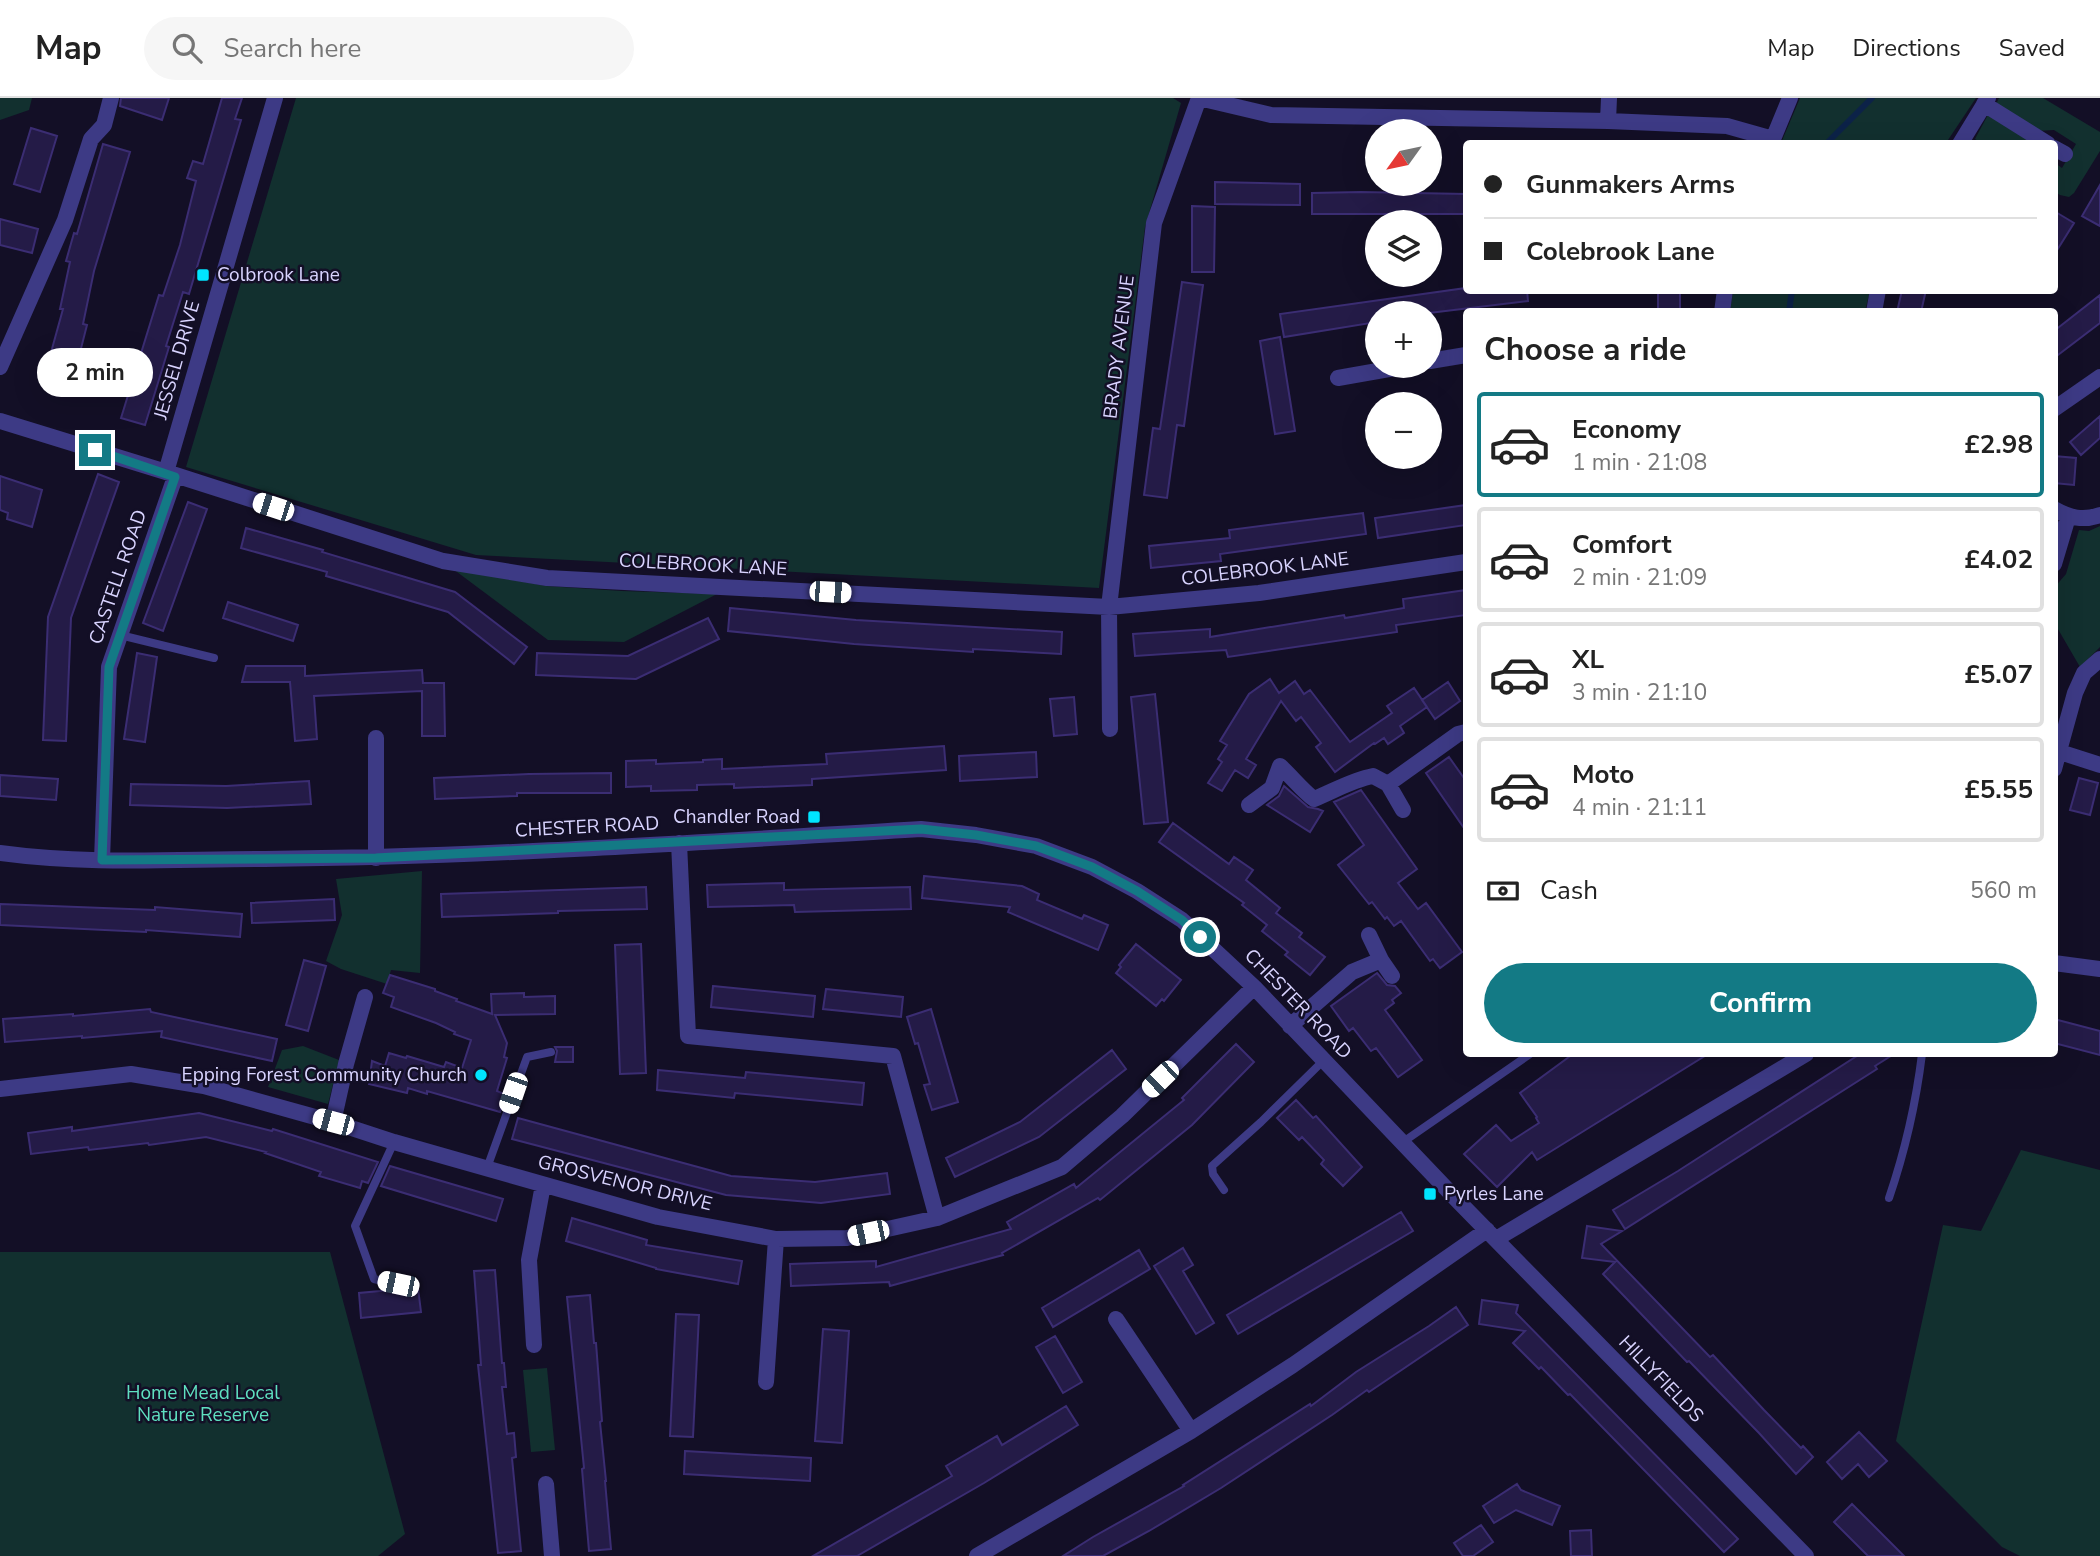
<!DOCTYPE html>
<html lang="en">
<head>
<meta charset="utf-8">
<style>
	body { margin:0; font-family:"Nunito Sans",sans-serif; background:#f6f6f6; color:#222; height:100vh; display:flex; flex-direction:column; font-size:26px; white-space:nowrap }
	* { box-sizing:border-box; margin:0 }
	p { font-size:23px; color:#767676 }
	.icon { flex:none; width:38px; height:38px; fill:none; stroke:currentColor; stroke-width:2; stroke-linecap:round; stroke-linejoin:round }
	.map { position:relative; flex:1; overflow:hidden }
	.details { position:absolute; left:1463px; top:210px; width:595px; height:749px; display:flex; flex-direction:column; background:#fff; border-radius:7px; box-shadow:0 7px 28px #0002 }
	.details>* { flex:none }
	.hud { position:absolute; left:1463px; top:42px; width:595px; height:154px; border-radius:7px; box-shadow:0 7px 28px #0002; display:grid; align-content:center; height:154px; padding:0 21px; background:#fff }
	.needle { width:46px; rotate:237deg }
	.tools { position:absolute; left:1365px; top:21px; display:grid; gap:14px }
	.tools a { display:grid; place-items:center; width:77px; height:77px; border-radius:50%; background:#fff; box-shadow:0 7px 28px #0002; font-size:35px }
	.end { position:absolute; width:32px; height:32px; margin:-16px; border:9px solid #137a85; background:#fff; box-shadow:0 0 0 4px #fff }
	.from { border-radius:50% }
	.bubble { position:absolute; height:49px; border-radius:24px; background:#fff; box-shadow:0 7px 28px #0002; font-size:23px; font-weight:700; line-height:49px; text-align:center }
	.car { position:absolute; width:21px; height:42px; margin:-21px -10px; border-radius:9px; box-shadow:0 0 5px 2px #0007; background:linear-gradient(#fff 24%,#345 0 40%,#fff 0 76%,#345 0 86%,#fff 0) }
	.hud b { display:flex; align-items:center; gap:24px; height:66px; font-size:26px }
	.hud b+b { border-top:2px solid #e0e0e0 }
	.hud i { width:18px; height:18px; background:#222 }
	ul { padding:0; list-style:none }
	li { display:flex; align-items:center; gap:21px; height:105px; margin:0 14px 10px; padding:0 7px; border:4px solid #e0e0e0; border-radius:7px }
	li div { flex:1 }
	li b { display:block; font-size:26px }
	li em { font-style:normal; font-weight:700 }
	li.on { border-color:#137a85 }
	li>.icon { width:63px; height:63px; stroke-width:1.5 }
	h2 { padding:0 21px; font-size:32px; line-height:84px }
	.pay { display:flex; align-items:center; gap:18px; height:77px; padding:0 21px; font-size:26px }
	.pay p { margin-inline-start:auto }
	.primary-button { display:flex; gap:14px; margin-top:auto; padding:14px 21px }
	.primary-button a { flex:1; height:80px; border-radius:42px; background:#137a85; color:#fff; font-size:28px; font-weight:700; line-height:80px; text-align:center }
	header { display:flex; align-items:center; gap:42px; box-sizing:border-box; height:98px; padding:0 35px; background:#fff; border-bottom:2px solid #e0e0e0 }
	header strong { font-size:33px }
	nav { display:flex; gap:38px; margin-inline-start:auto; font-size:24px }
	.search { width:490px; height:63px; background:#f6f6f6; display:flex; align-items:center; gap:18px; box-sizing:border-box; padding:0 24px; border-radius:38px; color:#767676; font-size:26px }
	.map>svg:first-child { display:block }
	.green { fill:#12302f }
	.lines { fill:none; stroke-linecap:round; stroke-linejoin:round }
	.stream { stroke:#0c2248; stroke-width:6 }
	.building { fill:#241b47; stroke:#3b2d73; stroke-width:2 }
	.service { stroke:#3d3a85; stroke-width:8 }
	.minor { stroke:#3d3a85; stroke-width:16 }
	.route { stroke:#137a85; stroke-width:9 }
	.poi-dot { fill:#00e5ff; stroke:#130f26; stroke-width:2.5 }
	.labels { text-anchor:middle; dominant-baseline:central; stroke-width:5; stroke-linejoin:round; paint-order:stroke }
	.poi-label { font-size:19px; fill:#d9d4ff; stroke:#130f26; text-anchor:start }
	.street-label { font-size:19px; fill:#d9d4ff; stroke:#130f26 }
	.park-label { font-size:19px; fill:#5fe0c0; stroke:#130f26 }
</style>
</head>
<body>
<header>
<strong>Map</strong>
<div class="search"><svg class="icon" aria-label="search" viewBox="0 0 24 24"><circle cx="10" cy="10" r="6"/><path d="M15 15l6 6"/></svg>Search here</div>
<nav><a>Map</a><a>Directions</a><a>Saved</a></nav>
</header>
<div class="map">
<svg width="2100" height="1458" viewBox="0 0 2100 1458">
	<rect width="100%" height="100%" fill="#130f26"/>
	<!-- green -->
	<path class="green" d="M0,0H32L29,12L0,22Z
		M296,0H1173L1181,5L1145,129L1099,490L476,457L186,369Z
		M1800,0H1976L1946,45H1781Z
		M1999,0H2043L2100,34V53L2074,95L2069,99L2060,97L2055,94V65L2062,70L2076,46L2054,32L2037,33L1996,6Z
		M1990,13L2034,45H1981L1975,41Z
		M1733,193H1870L1865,213L1730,214Z
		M2100,428V549L2080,569L2055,526L2054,490L2066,476L2079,432L2089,433Z
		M453,471L546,488L622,493L717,496L624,544L548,542Z
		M422,773L420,875L391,872L387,886L341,871L326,863L342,817L336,781Z
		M303,948L339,962L328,1006L268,989L282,952Z
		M2021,1052L2100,1072V1458H2020L2002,1449L1896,1343L1943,1127L1981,1133Z
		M0,1154H330L405,1436L378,1458H0Z
		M547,1270L555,1352L531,1354L523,1272Z"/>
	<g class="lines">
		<!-- stream -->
		<path class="stream" d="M1826,46L1872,0
			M1789,214L1792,192"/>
	</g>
	<!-- building -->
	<path class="building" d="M121,0H169L162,22L120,8Z
		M222,0H242L235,21L241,22L189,196L183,194L166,248L169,249L145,327L121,320L159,197L163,198L180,147L196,83L187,80L193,63L203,66Z
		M31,30L57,38L40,94L14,86Z
		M103,46L130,54L94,173L83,226L87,227L77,266L50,258L63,211H60L70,164L66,163L74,135L77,136Z
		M1215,84L1300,86V107L1215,106Z
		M2100,87V128L2082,118Z
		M1361,94L1466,96V116H1312V95Z
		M1192,108L1215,109L1214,174H1192Z
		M2054,113L2074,125L2054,157Z
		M0,121L38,131L32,155L0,147Z
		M1182,184L1203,187L1184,328L1177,327L1167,400L1144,397L1153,330L1160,331Z
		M1466,190V192H1527L1528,203L1429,215H1377V224L1284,239L1280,216Z
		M1658,192H1680V211H1658Z
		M1902,192H1926L1921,214H1897Z
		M2100,197V225L2054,260V233Z
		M1280,239L1295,333L1275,336L1260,243Z
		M2100,318V340L2081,357L2070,344Z
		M2054,358L2076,360L2074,387L2054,385Z
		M98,376L119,384L71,520L66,643L43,642L48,519Z
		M0,378L42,392L32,429L7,421L8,415L0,412Z
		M188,404L207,411L163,533L143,525Z
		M1466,407V427L1378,440L1375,420Z
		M1363,415L1366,436L1220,456L1221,463L1151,470L1149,448L1230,440L1229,432Z
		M246,430L323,452L322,454L455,494L527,549L514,566L448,514L326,478L327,474L241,450Z
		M1466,492V517L1396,527L1397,534L1228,559L1226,552L1135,558L1133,536L1210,531V539L1344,517L1345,520L1404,510L1403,501Z
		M228,504L298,527L293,543L223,520Z
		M730,510L856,522L1062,534L1061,556L973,551V554L854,546L728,533Z
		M708,520L719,541L636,581L536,577L537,555L628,558Z
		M137,555L157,559L145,644L124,641Z
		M246,568H305V578L422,572L423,585H444L445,638H422V593L314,598L317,641L295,643L290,584H242Z
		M1270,581L1279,595L1295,583L1304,596L1310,592L1350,644L1392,615L1387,608L1414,590L1427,609L1400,628L1404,635L1388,646L1384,640L1375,646L1374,645L1335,674L1316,649L1321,645L1301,619L1296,623L1281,603L1246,661L1256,667L1248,680L1235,672L1222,693L1208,685L1222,664L1218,661L1227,647L1220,643L1249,596Z
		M1448,584L1460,603L1435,621L1422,602Z
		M1155,596L1168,724L1144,726L1131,599Z
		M1074,599L1077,636L1054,638L1050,601Z
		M944,648L946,672L812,681V687L734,690V686L697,687V692L651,693V688L626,689V663L656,662V666L703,664V662L722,661V671L827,666L826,656Z
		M1036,654L1037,679L960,683L959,658Z
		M1449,659L1466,683V733L1426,675Z
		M611,675V695H517V698L435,701L434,680L529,676Z
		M0,677L58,681L56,702L0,698Z
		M2079,680L2098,685L2090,717L2070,712Z
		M309,683L311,706L227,710L130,707L131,686L226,688Z
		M1284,688L1308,709L1318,711L1323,713L1310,734L1267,707L1279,698Z
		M1361,692L1417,771L1398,785L1418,811L1426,805L1462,854L1440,870L1433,861L1430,863L1401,823L1394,828L1387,819L1385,821L1372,804L1369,806L1338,767L1364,747L1334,704Z
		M1173,725L1229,766L1234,759L1253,772L1246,782L1280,810L1276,815L1302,835L1299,839L1325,859L1310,877L1285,857L1288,854L1262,833L1267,827L1242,807L1244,805L1159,744Z
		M924,778L1022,788L1039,796L1037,802L1082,821L1084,817L1108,827L1098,852L1008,814L1010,809L922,800Z
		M784,785V792L910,789L911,811L795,814L794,807L708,809L707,787Z
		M646,789L647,811L558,813V815L442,819L441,796Z
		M334,801L335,822L252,825L251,805Z
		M0,806L155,812V809L242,816L240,839L146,832V834L0,827Z
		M641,846L646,975L620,976L615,847Z
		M1136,846L1181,882L1164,903L1162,901L1156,908L1116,875L1121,869L1119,867Z
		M304,862L326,868L308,933L286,927Z
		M1377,875L1387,887L1395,888L1401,895L1392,902L1394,905L1385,912L1422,962L1398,979L1376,950L1371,953L1353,930L1349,933L1331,908Z
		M390,877L435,891V893L457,901L456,903L492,916L491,896L524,895V899L555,898V916L495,917L507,945L504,959L507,960L497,993L506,997L500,1014L427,993V996L408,990L407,995L369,986L372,963L385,968L389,955L406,960L407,958L444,969L446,964L462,970L471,942L454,936L455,934L436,925L391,909L394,899L383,895Z
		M713,888L815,898L813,919L711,909Z
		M826,891L903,899L901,919L823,911Z
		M150,911L151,914L277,941L272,963L161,939L162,933L82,940V938L5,944L3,921L73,916V918Z
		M931,911L958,1004L932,1012L924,987L930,986L918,945L915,946L907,919Z
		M2054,921L2100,933V957L2054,945Z
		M1236,946L1254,964L1192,1027L1100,1102L1098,1100L1002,1155L1003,1157L890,1188L889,1184L791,1188L790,1166L876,1163V1169L1011,1131L1007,1124L1074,1086L1076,1090L1184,1002L1182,1000Z
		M555,949H573V964H555L557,953Z
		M1112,952L1126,971L1039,1039L955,1079L946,1060L1020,1024Z
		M1573,956H1708L1537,1062L1532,1054L1497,1089L1464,1056L1496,1027L1511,1043L1539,1025L1536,1020L1537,1019L1520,995Z
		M1860,956H1894L1875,968L1877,971L1625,1131L1613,1112L1678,1073Z
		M658,972L745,980L746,974L864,985L862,1007L735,995L734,1000L657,992Z
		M1296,1002L1313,1020L1316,1018L1362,1069L1343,1088L1321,1066L1324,1062L1302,1039L1299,1042L1277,1020Z
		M199,1015L272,1033L273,1031L378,1064L368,1085L362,1083L360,1090L319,1078L321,1074L265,1055L266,1054L206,1039L149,1047L148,1045L89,1052L88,1049L31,1056L28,1035L72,1029V1033Z
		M518,1020L731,1078L815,1084L887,1075L890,1096L821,1105L726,1097L512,1041Z
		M390,1068L503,1101L496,1123L381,1088Z
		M1401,1114L1413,1133L1238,1236L1227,1217Z
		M572,1120L647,1142L646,1147L742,1163L738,1186L656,1171V1170L566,1143Z
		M1587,1128L1622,1133L1601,1146L1710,1259L1713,1257L1764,1312L1801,1350L1803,1348L1813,1359L1796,1376L1759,1335L1689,1263L1687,1264L1603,1176L1615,1164L1582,1160Z
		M1183,1150L1193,1167L1183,1173L1214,1225L1196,1236L1154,1168Z
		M1139,1152L1150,1171L1053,1229L1042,1210Z
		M495,1172L502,1265H504L506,1289H502L507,1336L514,1335L516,1359L512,1360L521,1453L498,1455L478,1267H481L474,1173Z
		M418,1190L421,1214L361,1220L359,1195L391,1192L399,1193L403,1191Z
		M590,1197L594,1245H596L602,1323L600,1324L606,1383H605L611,1451L589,1453L582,1371L584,1370L567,1199Z
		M1482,1202L1518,1207L1516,1215L1738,1441L1724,1454L1570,1296L1568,1297L1541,1269L1539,1271L1513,1245L1525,1233L1479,1226Z
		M1456,1209L1468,1227L1369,1294L1367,1292L1332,1317L1221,1390L1149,1433L1103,1458H1063L1093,1439L1184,1388L1183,1387L1310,1306L1311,1308L1356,1274L1429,1228Z
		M676,1216L699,1217L693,1339L670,1338Z
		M823,1231L849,1233L842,1345L815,1343Z
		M1055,1238L1082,1284L1063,1295L1036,1249Z
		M1066,1308L1078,1327L984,1385L857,1458H813L952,1378L946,1368L997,1338L1002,1347Z
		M1859,1334L1887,1363L1869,1379L1858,1366L1842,1381L1827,1364Z
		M685,1353L811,1360L810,1383L684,1376Z
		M1517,1386L1521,1392L1560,1408L1552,1427L1516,1412L1494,1425L1483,1408Z
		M1852,1406L1904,1458H1868L1834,1424Z
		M1481,1427L1493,1444L1473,1458H1463L1454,1445Z
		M1591,1432L1592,1458H1571L1570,1433Z"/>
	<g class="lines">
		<!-- service -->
		<path class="service" d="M120,537L214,560
			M394,1044L355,1128L374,1181L398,1187
			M1403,1044L1530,956
			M487,1070L527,959L551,954
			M1224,1092L1213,1076L1212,1068L1261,1024L1324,962
			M1889,1100C1905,1053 1916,1005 1922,956"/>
		<!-- minor -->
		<path class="minor" d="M1199,0L1271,17L1608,23L1727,28L1773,41
			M1984,6L2048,46
			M1608,23L1609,0
			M1771,46L1790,0
			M1960,46L1988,0
			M2054,50L2065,56
			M1722,214L1725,192
			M1874,214L1878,192
			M1430,263L1466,257
			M0,269L65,122L91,41L104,27L111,0
			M1338,280L1406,268
			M2054,311L2100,279
			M0,323L166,374L443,463L547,480L1109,509L1259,495L1466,464
			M166,374L275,0
			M2054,411C2070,420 2083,423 2100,417
			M2054,466L2068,419
			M1110,631L1109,509L1154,125L1199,0
			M376,640V760
			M2060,654L2100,667
			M2054,671L2075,595L2084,575L2100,561
			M1388,686L1458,636L1466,634
			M1249,707L1272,690L1280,668C1291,678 1304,694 1314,701C1334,693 1352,682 1373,678L1388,686L1403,712
			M679,745L688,938L893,958L937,1120
			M0,755C87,767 177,761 265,761C483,759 702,744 921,731L976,737L1036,748L1092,769L1137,793L1182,822L1254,889L1459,1104L1806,1458
			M102,762L109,569L175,379
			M1369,837L1381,862
			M2054,865L2100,871
			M1290,928L1352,874L1381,862L1392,878
			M0,991L131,976L204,988L333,1024L394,1044L658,1119L776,1141L847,1140L937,1120L1062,1069L1122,1018L1254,889
			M333,1024L346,966L365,899
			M1496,1141L1806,956
			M1116,1221L1191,1333
			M534,1247L529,1162L543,1087
			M766,1284L776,1141
			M546,1386L552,1458
			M977,1458L1191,1333L1293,1267L1487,1132"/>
	</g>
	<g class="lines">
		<!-- route -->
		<path class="route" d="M95,352L175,379L109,569L102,762L376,760L921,731L976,737L1036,748L1092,769L1137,793L1182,822L1200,839"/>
	</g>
	<!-- markers -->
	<g class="poi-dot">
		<rect x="196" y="170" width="14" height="14" rx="3.5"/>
		<rect x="807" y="712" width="14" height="14" rx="3.5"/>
		<circle cx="481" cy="977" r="7"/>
		<rect x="1423" y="1089" width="14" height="14" rx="3.5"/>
	</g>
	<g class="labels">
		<!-- poi labels -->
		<g class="poi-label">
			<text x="217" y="177">Colbrook Lane</text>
			<text x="800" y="719" text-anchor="end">Chandler Road</text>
			<text x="467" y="977" text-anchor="end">Epping Forest Community Church</text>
			<text x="1444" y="1096">Pyrles Lane</text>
		</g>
		<!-- street labels -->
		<g class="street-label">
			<text transform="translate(1119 249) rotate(-83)">BRADY AVENUE</text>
			<text transform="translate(177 262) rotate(-74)">JESSEL DRIVE</text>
			<text transform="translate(703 467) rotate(3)">COLEBROOK LANE</text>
			<text transform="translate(1265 471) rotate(-7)">COLEBROOK LANE</text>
			<text transform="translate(118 479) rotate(-71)">CASTELL ROAD</text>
			<text transform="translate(587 729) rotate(-3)">CHESTER ROAD</text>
			<text transform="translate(1298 906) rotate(46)">CHESTER ROAD</text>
			<text transform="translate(625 1085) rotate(14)">GROSVENOR DRIVE</text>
			<text transform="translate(1661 1281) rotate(46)">HILLYFIELDS</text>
		</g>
		<!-- park labels -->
		<g class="park-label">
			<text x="203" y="1295">Home Mead Local<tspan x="203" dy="22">Nature Reserve</tspan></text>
		</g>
	</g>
</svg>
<div class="tools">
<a><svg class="needle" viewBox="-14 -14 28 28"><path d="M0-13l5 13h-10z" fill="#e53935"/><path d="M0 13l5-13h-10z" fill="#767676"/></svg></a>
<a><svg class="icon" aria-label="layers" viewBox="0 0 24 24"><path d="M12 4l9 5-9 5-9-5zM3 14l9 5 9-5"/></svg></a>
<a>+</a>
<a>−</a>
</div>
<i class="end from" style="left:1200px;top:839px"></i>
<i class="end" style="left:95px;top:352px"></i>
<div class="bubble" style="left:37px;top:250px;width:116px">2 min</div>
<i class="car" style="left:273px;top:409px;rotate:288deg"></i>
<i class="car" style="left:830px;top:494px;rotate:93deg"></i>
<i class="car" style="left:1160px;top:981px;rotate:226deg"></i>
<i class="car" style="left:513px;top:995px;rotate:199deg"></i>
<i class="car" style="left:333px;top:1024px;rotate:285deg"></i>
<i class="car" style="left:868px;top:1135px;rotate:258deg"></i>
<i class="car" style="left:398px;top:1186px;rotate:282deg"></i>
<div class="hud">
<b><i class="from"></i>Gunmakers Arms</b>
<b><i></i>Colebrook Lane</b>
</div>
<section class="details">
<h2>Choose a ride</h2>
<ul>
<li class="on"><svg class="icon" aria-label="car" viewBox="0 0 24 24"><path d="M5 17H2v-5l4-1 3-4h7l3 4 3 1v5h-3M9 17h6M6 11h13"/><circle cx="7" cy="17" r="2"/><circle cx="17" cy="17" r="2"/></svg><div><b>Economy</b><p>1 min · 21:08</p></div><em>£2.98</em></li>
<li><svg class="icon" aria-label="car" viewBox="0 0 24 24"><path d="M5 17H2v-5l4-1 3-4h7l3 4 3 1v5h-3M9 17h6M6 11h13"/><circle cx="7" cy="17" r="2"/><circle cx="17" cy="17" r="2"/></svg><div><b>Comfort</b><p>2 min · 21:09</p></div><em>£4.02</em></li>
<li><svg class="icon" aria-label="car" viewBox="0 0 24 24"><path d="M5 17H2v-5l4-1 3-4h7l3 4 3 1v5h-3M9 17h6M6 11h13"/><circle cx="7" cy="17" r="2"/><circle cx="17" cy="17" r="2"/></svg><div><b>XL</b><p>3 min · 21:10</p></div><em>£5.07</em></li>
<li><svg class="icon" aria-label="car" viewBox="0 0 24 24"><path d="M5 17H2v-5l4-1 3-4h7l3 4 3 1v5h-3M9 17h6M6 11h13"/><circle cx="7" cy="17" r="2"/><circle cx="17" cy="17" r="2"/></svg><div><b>Moto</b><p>4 min · 21:11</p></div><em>£5.55</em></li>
</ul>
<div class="pay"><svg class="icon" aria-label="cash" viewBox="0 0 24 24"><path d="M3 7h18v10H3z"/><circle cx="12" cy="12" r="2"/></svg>Cash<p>560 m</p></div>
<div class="primary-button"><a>Confirm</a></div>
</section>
</div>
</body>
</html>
